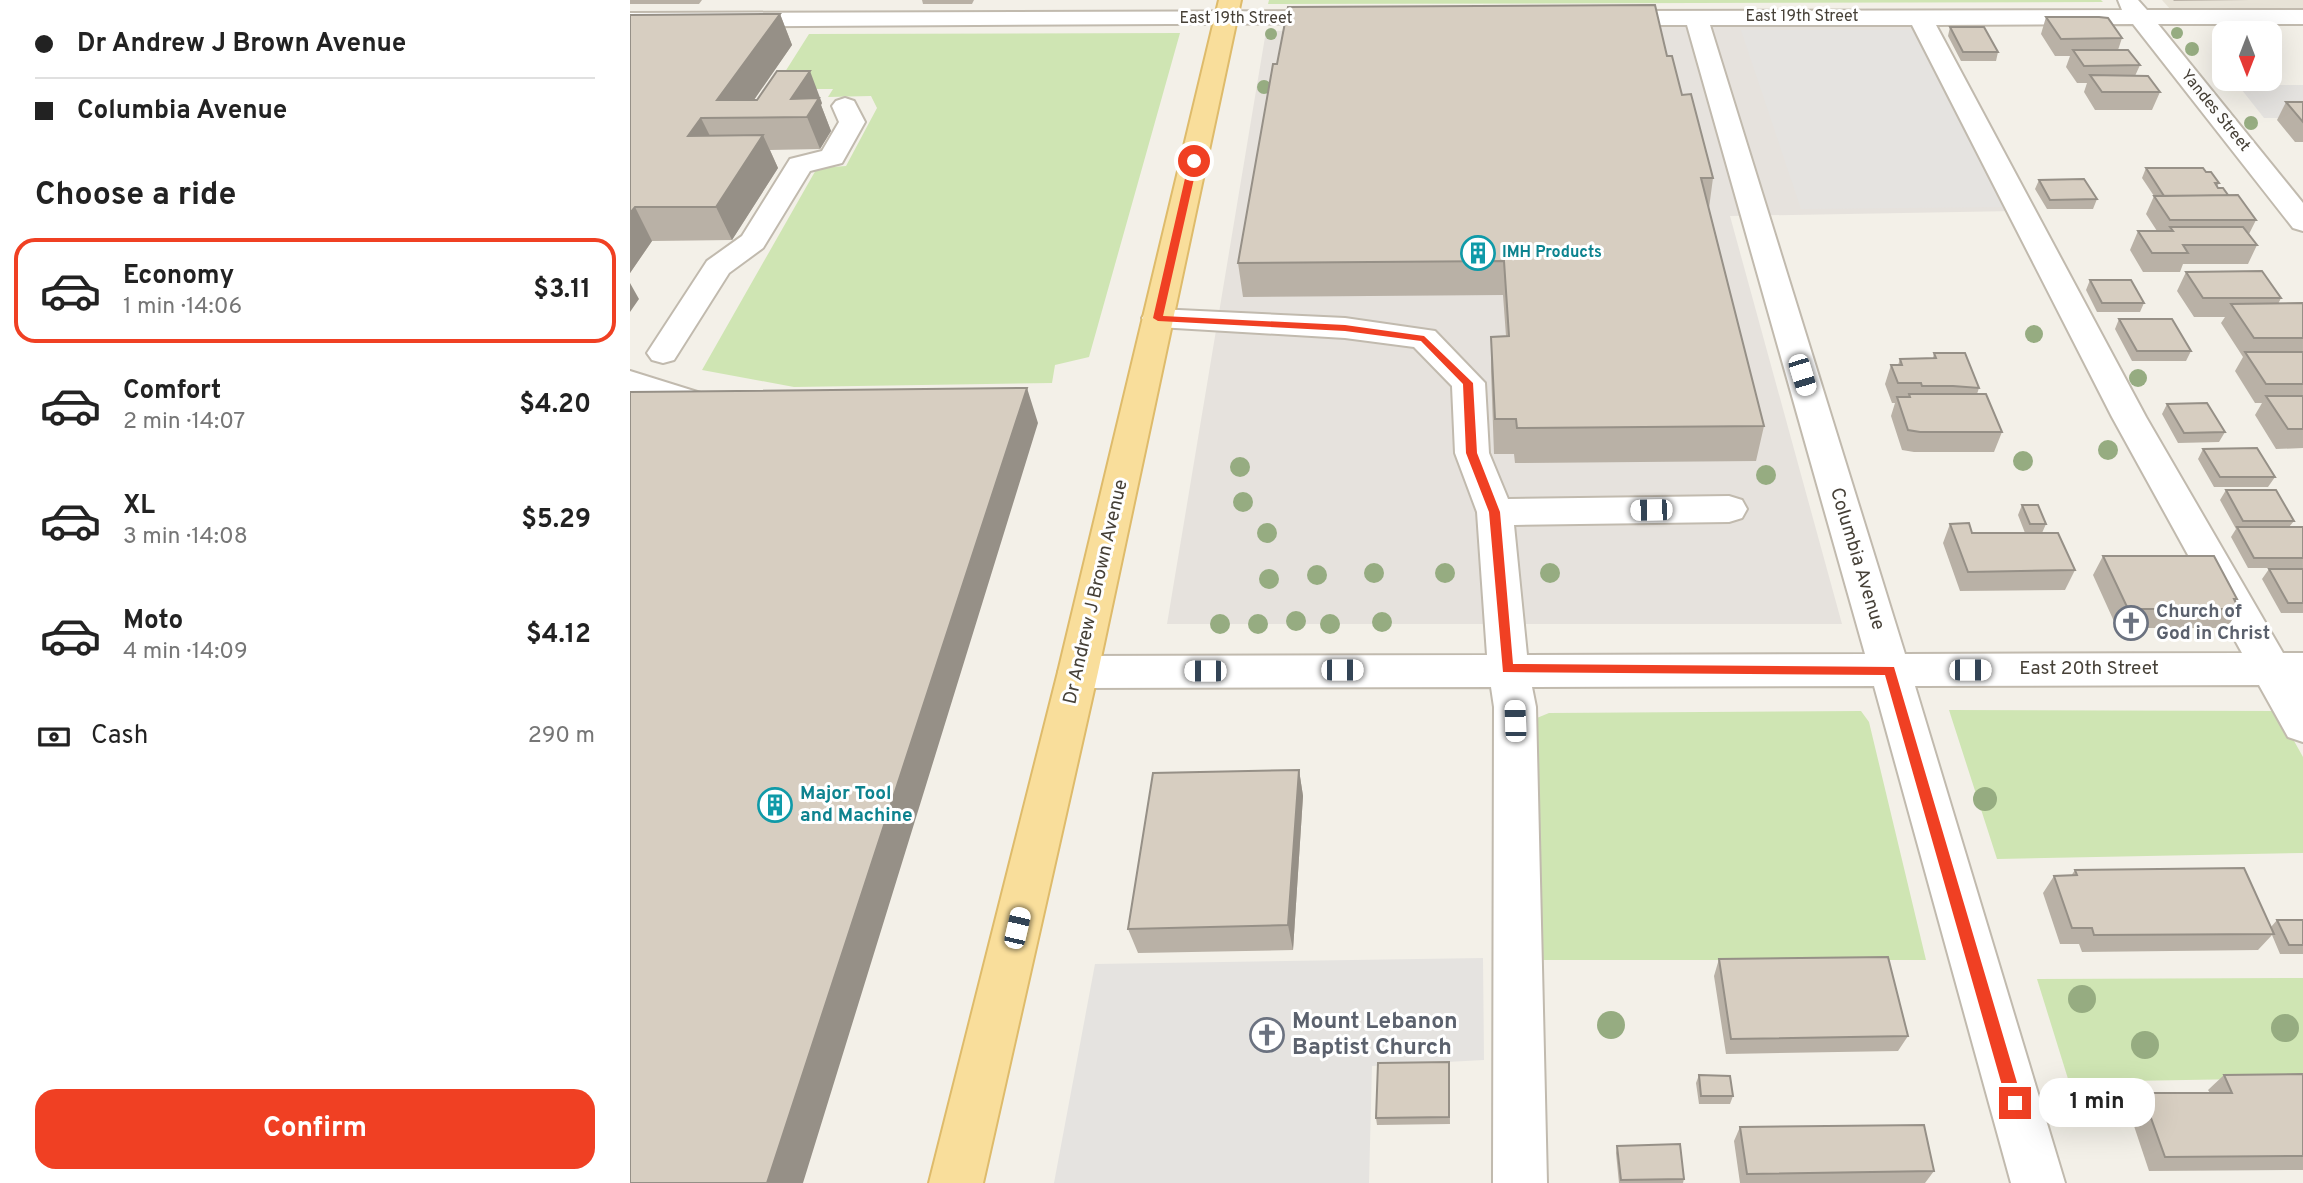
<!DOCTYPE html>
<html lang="en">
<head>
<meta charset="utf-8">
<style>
	body { margin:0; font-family:Overpass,sans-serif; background:#f6f6f6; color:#222; height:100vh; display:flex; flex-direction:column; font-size:26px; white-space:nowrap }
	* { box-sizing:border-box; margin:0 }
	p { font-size:23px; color:#767676 }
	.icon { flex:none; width:38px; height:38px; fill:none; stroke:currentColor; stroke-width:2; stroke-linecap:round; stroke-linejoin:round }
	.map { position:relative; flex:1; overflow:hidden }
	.sheet { display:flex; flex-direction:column; background:#fff; width:630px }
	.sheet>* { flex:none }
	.banner { display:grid; align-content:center; height:154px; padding:0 35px; background:#fff }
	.needle { width:46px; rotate:180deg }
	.fabs { position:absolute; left:1582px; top:21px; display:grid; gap:14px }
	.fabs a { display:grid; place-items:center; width:70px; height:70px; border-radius:14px; background:#fff; box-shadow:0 7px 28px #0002; font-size:35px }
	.end { position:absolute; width:32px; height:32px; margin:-16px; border:9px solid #f04023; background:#fff; box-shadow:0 0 0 4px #fff }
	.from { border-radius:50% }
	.bubble { position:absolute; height:49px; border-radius:21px; background:#fff; box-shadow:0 7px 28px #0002; font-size:23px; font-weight:700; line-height:49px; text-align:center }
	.car { position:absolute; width:21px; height:42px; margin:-21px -10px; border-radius:9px; box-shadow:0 0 5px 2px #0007; background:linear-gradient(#fff 24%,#345 0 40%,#fff 0 76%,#345 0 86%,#fff 0) }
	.banner b { display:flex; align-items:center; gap:24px; height:66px; font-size:26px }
	.banner b+b { border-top:2px solid #e0e0e0 }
	.banner i { width:18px; height:18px; background:#222 }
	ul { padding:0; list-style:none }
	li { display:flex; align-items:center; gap:21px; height:105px; margin:0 14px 10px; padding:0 21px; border:4px solid transparent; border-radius:21px }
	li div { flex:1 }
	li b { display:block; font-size:26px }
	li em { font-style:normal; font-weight:700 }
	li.selected { border-color:#f04023 }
	li>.icon { width:63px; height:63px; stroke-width:1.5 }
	h2 { padding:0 35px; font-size:32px; line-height:84px }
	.pay { display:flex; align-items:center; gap:18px; height:77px; padding:0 35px; font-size:26px }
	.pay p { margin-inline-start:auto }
	.button { display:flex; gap:14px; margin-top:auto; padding:14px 35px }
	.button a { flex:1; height:80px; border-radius:21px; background:#f04023; color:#fff; font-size:28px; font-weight:700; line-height:80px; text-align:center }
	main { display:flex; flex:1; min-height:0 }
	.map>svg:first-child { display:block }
	.residential { fill:#e7e2d6 }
	.industrial { fill:#e6e2dd }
	.green { fill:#cfe5b3 }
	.parking { fill:#e5e3e0 }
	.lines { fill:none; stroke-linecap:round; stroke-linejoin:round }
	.minor-casing { stroke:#c1baae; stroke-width:4 }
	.major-casing { stroke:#debb6b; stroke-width:4 }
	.minor { fill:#fff; fill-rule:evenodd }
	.major { fill:#f9de9b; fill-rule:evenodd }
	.tree { fill:#96ac81 }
	.wall { fill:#b9b1a6 }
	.shaded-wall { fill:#969087 }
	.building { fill:#d7cec1; stroke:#969087; stroke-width:2 }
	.route { fill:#f04023 }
	.labels { text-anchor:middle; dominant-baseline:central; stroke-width:6; stroke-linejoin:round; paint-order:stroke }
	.far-street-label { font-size:16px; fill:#464037; stroke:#fff }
	.far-culture-label { font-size:16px; font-weight:bold; fill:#0d838f; stroke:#fff; text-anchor:start }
	.street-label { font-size:19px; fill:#464037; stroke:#fff }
	.worship-label { font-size:19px; font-weight:bold; fill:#5b616d; stroke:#fff; text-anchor:start }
	.culture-label { font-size:19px; font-weight:bold; fill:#0d838f; stroke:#fff; text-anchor:start }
	.near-worship-label { font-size:23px; font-weight:bold; fill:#5b616d; stroke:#fff; text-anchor:start }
</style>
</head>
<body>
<main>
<section class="sheet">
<div class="banner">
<b><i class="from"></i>Dr Andrew J Brown Avenue</b>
<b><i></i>Columbia Avenue</b>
</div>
<h2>Choose a ride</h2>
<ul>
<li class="selected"><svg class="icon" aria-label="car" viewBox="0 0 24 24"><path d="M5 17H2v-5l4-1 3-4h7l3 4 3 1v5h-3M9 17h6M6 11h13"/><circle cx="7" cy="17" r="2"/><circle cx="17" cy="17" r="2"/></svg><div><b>Economy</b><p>1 min · 14:06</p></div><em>$3.11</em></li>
<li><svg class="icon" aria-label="car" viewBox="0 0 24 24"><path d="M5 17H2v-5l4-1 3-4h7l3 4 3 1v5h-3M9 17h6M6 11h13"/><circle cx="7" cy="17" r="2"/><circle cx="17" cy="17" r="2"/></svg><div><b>Comfort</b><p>2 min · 14:07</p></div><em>$4.20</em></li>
<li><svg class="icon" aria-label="car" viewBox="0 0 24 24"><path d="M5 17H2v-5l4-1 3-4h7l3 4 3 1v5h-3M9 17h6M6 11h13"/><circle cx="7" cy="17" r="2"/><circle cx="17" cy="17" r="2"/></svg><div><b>XL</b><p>3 min · 14:08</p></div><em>$5.29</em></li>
<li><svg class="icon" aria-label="car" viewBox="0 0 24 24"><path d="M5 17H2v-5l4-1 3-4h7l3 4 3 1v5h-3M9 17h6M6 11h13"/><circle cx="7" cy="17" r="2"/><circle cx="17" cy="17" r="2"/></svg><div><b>Moto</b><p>4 min · 14:09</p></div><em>$4.12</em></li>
</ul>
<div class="pay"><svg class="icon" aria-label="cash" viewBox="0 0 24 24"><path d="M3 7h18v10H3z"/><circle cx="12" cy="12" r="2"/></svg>Cash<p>290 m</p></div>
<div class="button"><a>Confirm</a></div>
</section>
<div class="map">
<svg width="1673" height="1183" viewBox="0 0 1673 1183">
	<rect width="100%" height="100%" fill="#f3f0e8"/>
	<!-- residential -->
	<path class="residential" d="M1532,0H1673V9H1540Z"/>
	<!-- industrial -->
	<path class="industrial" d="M1281,22L1385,211L1100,216L1212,624H537L636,31Z"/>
	<!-- green -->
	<path class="green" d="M639,0H1471L1473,2L638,4Z
		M550,33L459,357L425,365L422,383L164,387L72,370L187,168L216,166L247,108L241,96L198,97L203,89H165L148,83L179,34Z
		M1319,710L1642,711L1653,721L1673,757V853L1367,859Z
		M1231,711L1239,722L1296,960H904L902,720L919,713Z
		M1673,978V1078L1439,1082L1407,979Z"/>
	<!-- parking -->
	<path class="parking" d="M1111,30H1287L1376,207L1171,209Z
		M1608,85H1673V118H1634Z
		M853,958L854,1060L742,1066L739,1183H424L465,964Z"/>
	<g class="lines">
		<!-- minor casing -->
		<g class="minor-casing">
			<path id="minor" d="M1488,0H1508L1517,10H1673V24H1528L1673,203V231L1663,228L1503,24L1306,25L1516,417L1653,653H1673V742L1658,737L1629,685L1285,686L1435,1183H1381L1244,686L902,687L906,707L917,1183H863L864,707L861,687L448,688L434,683L428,672L434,661L448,656L857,655L847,512L825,453L822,386L784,347L715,338L528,327L517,325L512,318L517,311L528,309L715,318L805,331L855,383L859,453L878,499L1099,496L1112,500L1117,509L1112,518L1099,522L884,525L897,655L1235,654L1057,25H975L967,23L963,18L967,13L975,11L1492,10ZM1080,25H1282L1482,417L1612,653L1275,654Z
				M708,11L716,13L720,18L716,23L0,27V13Z
				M215,98L224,101L235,122L212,163L180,171L133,248L99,273L44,360L33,363L22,360L17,353L77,261L112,236L160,159L192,151L209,122L202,106L206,101Z
				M0,371L93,400L98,408L93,416L81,419L0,393Z"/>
		</g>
		<!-- major casing -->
		<g class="major-casing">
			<path id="major" d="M589,0H611L468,672L353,1183H299L428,672Z"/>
		</g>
		<!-- minor -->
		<use href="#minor" class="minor"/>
		<!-- major -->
		<use href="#major" class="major"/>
	</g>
	<!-- trees -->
	<g class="tree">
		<circle cx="1547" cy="33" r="6"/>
		<circle cx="641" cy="34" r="6"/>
		<circle cx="1562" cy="49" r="7"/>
		<circle cx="634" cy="87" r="7"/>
		<circle cx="1621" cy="123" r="7"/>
		<circle cx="1404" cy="334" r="9"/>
		<circle cx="1508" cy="378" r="9"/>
		<circle cx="1478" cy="450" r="10"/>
		<circle cx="1393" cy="461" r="10"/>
		<circle cx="610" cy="467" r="10"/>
		<circle cx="1136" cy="475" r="10"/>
		<circle cx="613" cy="502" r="10"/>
		<circle cx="637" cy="533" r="10"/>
		<circle cx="744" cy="573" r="10"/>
		<circle cx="815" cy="573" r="10"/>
		<circle cx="920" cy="573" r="10"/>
		<circle cx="687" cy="575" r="10"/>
		<circle cx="639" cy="579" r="10"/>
		<circle cx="666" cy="621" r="10"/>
		<circle cx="752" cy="622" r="10"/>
		<circle cx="590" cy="624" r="10"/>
		<circle cx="628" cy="624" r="10"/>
		<circle cx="700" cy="624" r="10"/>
		<circle cx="1355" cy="799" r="12"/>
		<circle cx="1452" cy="999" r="14"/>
		<circle cx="981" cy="1025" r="14"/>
		<circle cx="1655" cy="1028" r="14"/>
		<circle cx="1515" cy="1045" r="14"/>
		<circle cx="1473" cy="1105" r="14"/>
	</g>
	<!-- wall -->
	<path class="wall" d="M0,0H72L69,4H0Z
		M292,0H344L342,4H293Z
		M1543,0H1619L1544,1Z
		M150,14L162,45L124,100L192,103L191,105L201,131L190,149L140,150L148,168L102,240L22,241L0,273V15Z
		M1416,17L1492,38L1488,50L1510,65L1505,76L1530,92L1522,110H1465L1454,92L1457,83H1447L1436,67L1440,56H1425L1411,34Z
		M1320,27L1368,52L1366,61H1331L1318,36Z
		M1037,56L1083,178L1079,208L1134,426L1126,461L885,463L884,454H864L861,371V337L876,336L873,295L613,297L608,263L647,64Z
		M1656,102H1673V142H1665L1647,120Z
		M1516,168L1576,172L1589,183L1587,187L1598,195L1626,220L1619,234L1627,245L1618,264H1553L1550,272H1513L1500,250L1508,231H1527L1516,214L1524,196L1512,178Z
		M1409,180L1467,199L1463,209H1417L1405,189Z
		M1556,272L1651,298L1648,304L1673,303V448L1646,449L1625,415L1632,403H1625L1605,371L1613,357L1591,323L1595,317H1564L1547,291Z
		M1460,280L1514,303L1510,312H1467L1456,290Z
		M1489,319L1561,351L1556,361H1502L1485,329Z
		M1304,353L1349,388L1347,394L1372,432L1364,452H1284L1272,450L1261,416L1265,403H1262L1255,384L1261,365H1268L1270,359L1303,358Z
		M1537,404L1595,432L1589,442L1548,443L1532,414Z
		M1573,449L1645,477L1638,487H1584L1568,459Z
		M1596,490L1664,521L1659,527H1673V568H1618L1601,537L1606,529L1590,500Z
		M1392,505L1416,524L1412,533L1445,570L1435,590L1330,591L1313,543L1320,524L1342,533H1395L1388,515Z
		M1473,556L1607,599L1605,602L1609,609L1597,628H1487L1463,575Z
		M1639,569H1673V613H1651L1632,579Z
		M669,770L673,796L663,950L508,953L498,929Z
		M1445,870L1641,927L1647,920H1673V954H1650L1642,935L1628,950L1452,952L1449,944H1430L1413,893L1424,876H1441Z
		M1089,959L1278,1036L1268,1051L1096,1054L1084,976Z
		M819,1062L820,1124L747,1125L746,1118Z
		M1673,1074V1170L1519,1171L1498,1108L1512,1093H1580L1578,1090L1594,1075Z
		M1069,1075L1103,1096L1100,1104H1069L1066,1083Z
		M1110,1127L1304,1171L1295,1183H1110L1104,1141Z
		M987,1146L1054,1179L1053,1183H989L986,1153Z"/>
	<!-- shaded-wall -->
	<path class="shaded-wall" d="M150,14L162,45L112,117L87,100Z
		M180,71L192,103L191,105L201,131L190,149L177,117L161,99Z
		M71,118L87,150L58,136Z
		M133,135L148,168L102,240L86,207Z
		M5,207L22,241L0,273V213Z
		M0,283L9,299L0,312Z
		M397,388L408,423L173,1183H137Z
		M669,770L673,796L663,950L658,925Z"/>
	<!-- building -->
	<path class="building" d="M1025,5L1037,56H1042L1052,95L1061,94L1083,178H1071L1134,426L887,428L886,419H865L861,337L879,336L874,261L608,263L643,64H647L658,7Z
		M150,14L87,100H127L147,71H180L161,99L189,98L177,117L71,118L58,136L133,135L86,207H5L0,213V15Z
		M1416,17H1469L1478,18L1492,38L1431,39Z
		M1320,27H1354L1368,52H1333Z
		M1443,50H1498L1510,65L1454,66Z
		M1460,75L1518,76L1530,92H1472Z
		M1656,102H1673V122Z
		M1516,168H1573L1576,172H1581L1589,183H1585L1588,188H1593L1598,195L1534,196Z
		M1454,179L1467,199L1420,200L1409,180Z
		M1608,195L1626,220H1540L1524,196Z
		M1540,227H1613L1627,245H1553L1558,253H1522L1508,231H1543Z
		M1632,271L1651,298H1573L1556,272Z
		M1460,280H1501L1514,303H1472Z
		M1673,303V338H1624L1601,304Z
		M1489,319H1542L1561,351H1507Z
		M1615,352H1673V384H1636Z
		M1304,353H1335L1349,388L1323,386H1292L1291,383H1268L1261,365H1272L1270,359L1306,358Z
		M397,388L137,1183H0V392Z
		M1279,394H1356L1372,432H1290L1278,430L1267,397H1280Z
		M1636,396H1673V429H1658Z
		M1577,403L1595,432L1554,433L1537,404Z
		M1627,448L1645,477H1590L1573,449Z
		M1596,490H1646L1664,521H1613Z
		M1392,505H1408L1416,524H1400Z
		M1339,523L1342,533H1428L1445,570L1338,572L1320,524Z
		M1607,527H1673V558H1624Z
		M1473,556H1584L1607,599H1604L1609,609H1498Z
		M1639,569H1673V603H1658Z
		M669,770L658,925L498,929L523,773Z
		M1614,868L1644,934L1464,935L1462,928H1442L1424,876L1447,875L1445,870Z
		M1647,920H1673V945H1659Z
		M1258,957L1278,1036L1101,1039L1089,959Z
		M819,1062V1117L746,1118L748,1063Z
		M1673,1074V1156L1535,1157L1512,1093H1602L1594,1075Z
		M1069,1075L1100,1076L1103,1096H1071Z
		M1294,1125L1304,1171L1117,1174L1110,1127Z
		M1050,1144L1054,1179L991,1180L987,1146Z"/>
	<!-- route -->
	<path class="route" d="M564,158L568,161L533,316L715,325L794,336L843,383L847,453L870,512L883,664L1264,667L1393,1103L1390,1109L1385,1111L1380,1109L1377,1103L1255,675L873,672L859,512L836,453L833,384L791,341L715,331L528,321L523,318L559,161Z"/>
	<!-- icons -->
	<defs>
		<g id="building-ring" transform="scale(1.75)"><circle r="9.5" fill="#fff" stroke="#0f9aa8" stroke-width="1.5"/><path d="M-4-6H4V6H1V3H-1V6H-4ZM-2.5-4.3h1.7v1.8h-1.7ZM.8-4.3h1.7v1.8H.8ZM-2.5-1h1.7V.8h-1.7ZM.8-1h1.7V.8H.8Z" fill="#0f9aa8"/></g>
		<g id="church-ring" transform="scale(1.75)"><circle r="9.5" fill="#fff" stroke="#6b7280" stroke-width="1.5"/><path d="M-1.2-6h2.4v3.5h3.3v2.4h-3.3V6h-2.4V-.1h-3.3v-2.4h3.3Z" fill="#6b7280"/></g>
	</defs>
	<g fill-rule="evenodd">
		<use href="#building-ring" x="848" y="253"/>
		<use href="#church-ring" x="1501" y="623"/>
		<use href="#building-ring" x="145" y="805"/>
		<use href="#church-ring" x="637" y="1035"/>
	</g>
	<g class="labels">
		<!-- far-street labels -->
		<g class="far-street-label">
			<text x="1172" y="17">East 19th Street</text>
			<text x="606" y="19">East 19th Street</text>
			<text transform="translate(1585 111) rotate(51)">Yandes Street</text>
		</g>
		<!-- far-culture labels -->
		<g class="far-culture-label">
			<text x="872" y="253">IMH Products</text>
		</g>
		<!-- street labels -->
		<g class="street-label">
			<text transform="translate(1227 559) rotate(73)">Columbia Avenue</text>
			<text transform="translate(466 592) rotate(-77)">Dr Andrew J Brown Avenue</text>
			<text x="1459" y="669">East 20th Street</text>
		</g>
		<!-- worship labels -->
		<g class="worship-label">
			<text x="1526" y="612">Church of<tspan x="1526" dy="22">God in Christ</tspan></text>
		</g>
		<!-- culture labels -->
		<g class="culture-label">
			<text x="170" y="794">Major Tool<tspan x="170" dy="22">and Machine</tspan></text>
		</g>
		<!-- near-worship labels -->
		<g class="near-worship-label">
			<text x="662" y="1022">Mount Lebanon<tspan x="662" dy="26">Baptist Church</tspan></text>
		</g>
	</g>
</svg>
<div class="fabs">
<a><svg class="needle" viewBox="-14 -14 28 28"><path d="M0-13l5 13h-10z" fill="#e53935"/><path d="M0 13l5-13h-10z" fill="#767676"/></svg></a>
</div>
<i class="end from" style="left:564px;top:161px"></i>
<i class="end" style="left:1385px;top:1103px"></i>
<div class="bubble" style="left:1409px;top:1078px;width:116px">1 min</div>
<i class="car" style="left:1172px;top:375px;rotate:163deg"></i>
<i class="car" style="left:1021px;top:510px;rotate:269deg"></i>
<i class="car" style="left:712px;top:670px;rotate:90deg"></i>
<i class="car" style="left:1340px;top:670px;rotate:90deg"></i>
<i class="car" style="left:575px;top:671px;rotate:270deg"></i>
<i class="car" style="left:885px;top:721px;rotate:358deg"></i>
<i class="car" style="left:387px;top:928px;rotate:13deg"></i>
</div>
</main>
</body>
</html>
